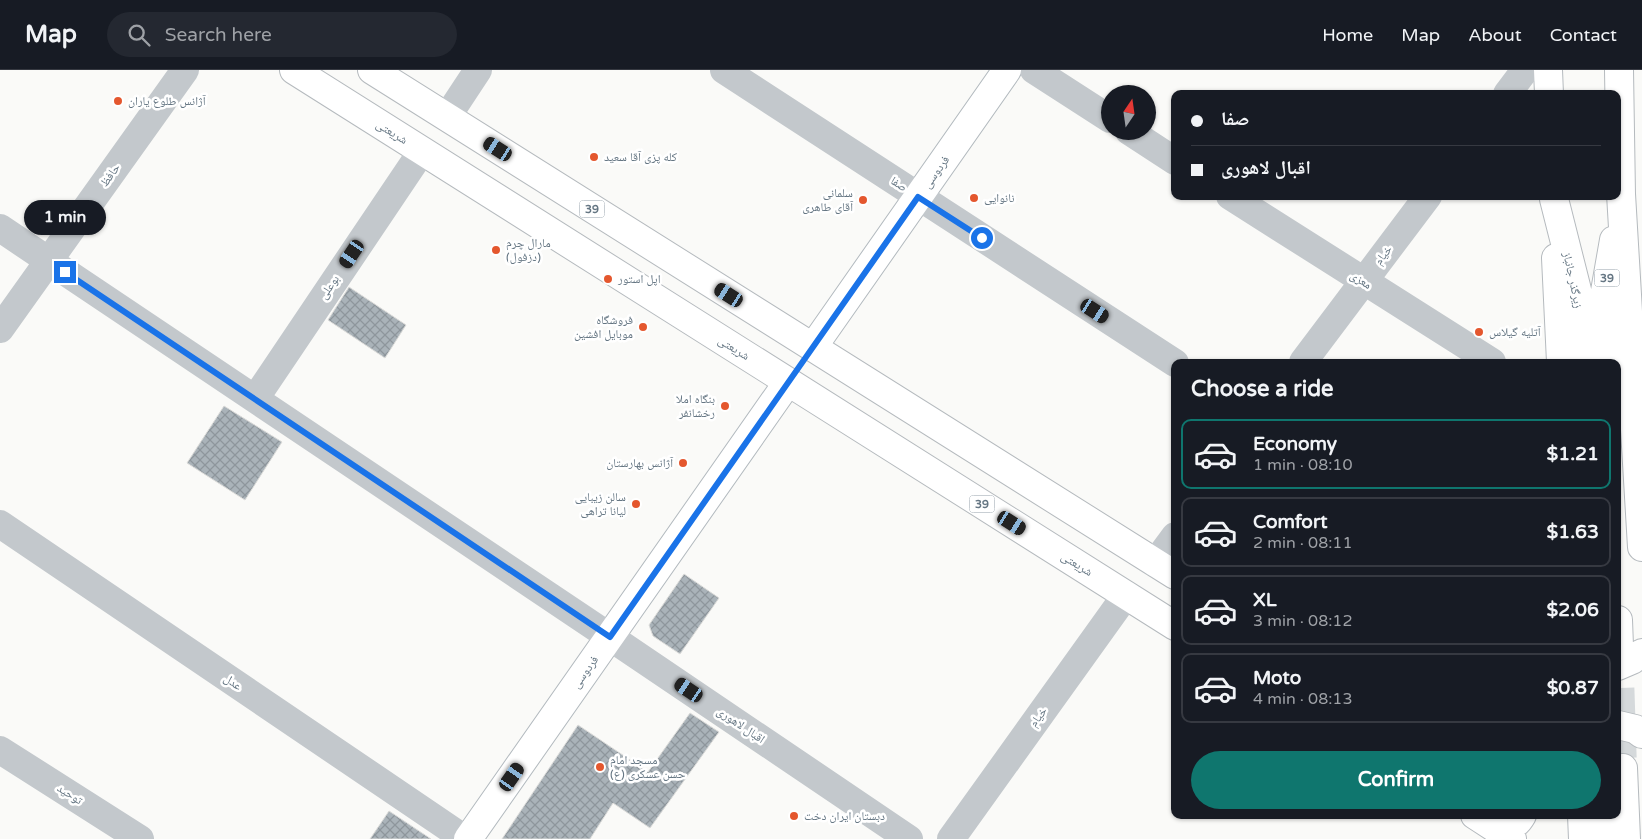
<!DOCTYPE html>
<html lang="en">
<head>
<meta charset="utf-8">
<style>
	body { margin:0; font-family:"Varela Round","Noto Naskh Arabic",sans-serif; background:#242831; color:#f1f3f6; height:100vh; display:flex; flex-direction:column; font-size:19px; white-space:nowrap }
	* { box-sizing:border-box; margin:0 }
	p { font-size:16px; color:#9ea1a6 }
	.icon { flex:none; width:28px; height:28px; fill:none; stroke:currentColor; stroke-width:2; stroke-linecap:round; stroke-linejoin:round }
	.map { position:relative; flex:1; overflow:hidden }
	.sheet { position:absolute; left:1171px; top:289px; width:450px; height:460px; display:flex; flex-direction:column; background:#171b24; border-radius:10px; box-shadow:0 1px 4px #0004 }
	.sheet>* { flex:none }
	.top-card { position:absolute; left:1171px; top:20px; width:450px; height:110px; border-radius:10px; box-shadow:0 1px 4px #0004; display:grid; align-content:center; height:110px; padding:0 20px; background:#171b24 }
	.needle { width:32px; rotate:13deg }
	.buttons { position:absolute; left:1101px; top:15px; display:grid; gap:10px }
	.buttons a { display:grid; place-items:center; width:55px; height:55px; border-radius:50%; background:#171b24; box-shadow:0 1px 4px #0004; font-size:25px }
	.end { position:absolute; width:22px; height:22px; margin:-11px; border:6px solid #1a73e8; background:#fff; box-shadow:0 0 0 2px #fff }
	.from { border-radius:50% }
	.bubble { position:absolute; height:35px; border-radius:18px; background:#171b24; box-shadow:0 1px 4px #0004; font-size:16px; font-weight:700; line-height:35px; text-align:center }
	.car { position:absolute; width:15px; height:30px; margin:-15px -8px; border-radius:6px; box-shadow:0 0 4px 1px #0007; background:linear-gradient(#222 24%,#8ab4d8 0 40%,#222 0 76%,#8ab4d8 0 86%,#222 0) }
	.top-card b { display:flex; align-items:center; gap:18px; height:48px; font-size:19px }
	.top-card b+b { border-top:1px solid #363941 }
	.top-card i { width:12px; height:12px; background:#f1f3f6 }
	ul { padding:0; list-style:none }
	li { display:flex; align-items:center; gap:15px; height:70px; margin:0 10px 8px; padding:0 10px; border:2px solid #363941; border-radius:10px }
	li div { flex:1 }
	li b { display:block; font-size:19px }
	li em { font-style:normal; font-weight:700 }
	li.current { border-color:#0f766e }
	li>.icon { width:45px; height:45px; stroke-width:1.5 }
	h2 { padding:0 20px; font-size:22px; line-height:60px }
	.cta { display:flex; gap:10px; margin-top:auto; padding:10px 20px }
	.cta a { flex:1; height:58px; border-radius:30px; background:#0f766e; color:#fff; font-size:20px; font-weight:700; line-height:58px; text-align:center }
	header { display:flex; align-items:center; gap:30px; box-sizing:border-box; height:70px; padding:0 25px; background:#171b24; border-bottom:1px solid #363941 }
	header strong { font-size:24px }
	nav { display:flex; gap:28px; margin-inline-start:auto; font-size:18px }
	.search { width:350px; height:45px; background:#242831; display:flex; align-items:center; gap:12px; box-sizing:border-box; padding:0 18px; border-radius:28px; color:#9ea1a6; font-size:19px }
	.map>svg:first-child { display:block }
	.building { fill:url(#building-cross-hatch); stroke:#dcdcda }
	.lines { fill:none; stroke-linecap:round; stroke-linejoin:round }
	.primary-tunnel { stroke:#d5d9db; stroke-width:28; stroke-dasharray:28 14; stroke-linecap:butt }
	.secondary-casing { stroke:#b3babf; stroke-width:30 }
	.primary-casing { stroke:#b5babe; stroke-width:30 }
	.street { stroke:#c3c8cc; stroke-width:28 }
	.secondary { stroke:#fff; stroke-width:28 }
	.primary { stroke:#fff; stroke-width:28 }
	.route { stroke:#1a73e8; stroke-width:6 }
	.poi-dot { fill:#e4572e; stroke:#fff; stroke-width:2 }
	.labels { text-anchor:middle; dominant-baseline:central; stroke-width:5; stroke-linejoin:round; paint-order:stroke }
	.shield { fill:#fff; stroke:#939fa8; stroke-width:1 }
	.shield-label { font-size:11px; font-weight:bold; fill:#657683 }
	.poi-label { font-size:12px; fill:#657683; stroke:#fff; text-anchor:start }
	.street-label { font-size:12px; fill:#657683; stroke:#fff }
</style>
</head>
<body>
<header>
<strong>Map</strong>
<div class="search"><svg class="icon" aria-label="search" viewBox="0 0 24 24"><circle cx="10" cy="10" r="6"/><path d="M15 15l6 6"/></svg>Search here</div>
<nav><a>Home</a><a>Map</a><a>About</a><a>Contact</a></nav>
</header>
<div class="map">
<svg width="1642" height="769" viewBox="0 0 1642 769">
	<defs>
		<pattern id="building-cross-hatch" width="8" height="8" patternUnits="userSpaceOnUse" patternTransform="scale(1.25)"><rect width="8" height="8" fill="#aab3b9"/><path d="M0 0l8 8M0 8l8-8" fill="none" stroke="#8e969c"/></pattern>
	</defs>
	<rect width="100%" height="100%" fill="#fafaf8"/>
	<!-- building -->
	<path class="building" d="M349,217L406,255L385,288L328,250Z
		M224,336L282,372L245,430L187,393Z
		M684,504L719,528L680,584L653,566L649,555Z
		M690,643L719,662L650,758L613,733L590,769H502L578,655L648,702Z
		M389,741L431,769H370Z"/>
	<g class="lines">
		<!-- primary-tunnel -->
		<path class="primary-tunnel" d="M1619,576L1623,698"/>
		<!-- secondary casing -->
		<g class="secondary-casing">
			<path id="secondary" d="M813,277L1007,0
				M468,769L788,312"/>
		</g>
		<!-- primary casing -->
		<g class="primary-casing">
			<path id="primary" d="M294,0L1175,556
				M372,0L1175,505
				M1548,0L1549,24
				M1619,0L1621,124L1642,477
				M1554,129L1580,232L1583,292
				M1556,188L1561,292
				M1606,292L1603,233L1614,170
				M1618,550L1619,576
				M1618,596L1632,590L1642,583
				M1618,655L1635,659L1642,664
				M1623,698L1626,769
				M1475,745L1512,769
				M1582,745L1583,769
				M1602,745L1603,769
				M1495,757C1507,759 1516,756 1522,745"/>
		</g>
		<!-- street -->
		<path class="street" d="M724,0L1175,293
			M1034,0L1110,49
			M1507,24L1525,0
			M447,47L478,0
			M1129,61L1175,91
			M1230,126L1492,292
			M0,158L610,567L909,769
			M0,259L185,0
			M1303,292L1428,126
			M255,329L422,81
			M0,454L465,769
			M1155,493L1175,466
			M0,680L140,769
			M951,769L1126,525"/>
		<!-- secondary -->
		<use href="#secondary" class="secondary"/>
		<!-- primary -->
		<use href="#primary" class="primary"/>
	</g>
	<g class="lines">
		<!-- route -->
		<path class="route" d="M65,202L610,567L918,127L982,168"/>
	</g>
	<!-- markers -->
	<g class="poi-dot">
		<circle cx="118" cy="31" r="5"/>
		<circle cx="594" cy="87" r="5"/>
		<circle cx="974" cy="128" r="5"/>
		<circle cx="863" cy="130" r="5"/>
		<circle cx="496" cy="180" r="5"/>
		<circle cx="608" cy="209" r="5"/>
		<circle cx="643" cy="257" r="5"/>
		<circle cx="1479" cy="262" r="5"/>
		<circle cx="725" cy="336" r="5"/>
		<circle cx="683" cy="393" r="5"/>
		<circle cx="636" cy="434" r="5"/>
		<circle cx="600" cy="697" r="5"/>
		<circle cx="794" cy="746" r="5"/>
	</g>
	<g class="labels">
		<!-- shield labels -->
		<g class="shield">
			<rect x="579.5" y="130.5" width="25" height="17" rx="4"/>
			<rect x="1594.5" y="199.5" width="25" height="17" rx="4"/>
			<rect x="969.5" y="425.5" width="25" height="17" rx="4"/>
		</g>
		<g class="shield-label">
			<text x="592" y="139">39</text>
			<text x="1607" y="208">39</text>
			<text x="982" y="434">39</text>
		</g>
		<!-- poi labels -->
		<g class="poi-label">
			<text x="128" y="31">آژانس طلوع یاران</text>
			<text x="604" y="87">کله پزی آقا سعید</text>
			<text x="853" y="123" text-anchor="end">سلمانی<tspan x="853" dy="14">آقای طاهری</tspan></text>
			<text x="984" y="128">نانوایی</text>
			<text x="506" y="173">مارال چرم<tspan x="506" dy="14">(دزفول)</tspan></text>
			<text x="618" y="209">اپل استور</text>
			<text x="633" y="250" text-anchor="end">فروشگاه<tspan x="633" dy="14">موبایل افشین</tspan></text>
			<text x="1489" y="262">آتلیه گیلاس</text>
			<text x="715" y="329" text-anchor="end">بنگاه املا<tspan x="715" dy="14">رخشانفر</tspan></text>
			<text x="673" y="393" text-anchor="end">آژانس بهارستان</text>
			<text x="626" y="427" text-anchor="end">سالن زیبایی<tspan x="626" dy="14">لیانا تراهی</tspan></text>
			<text x="610" y="690">مسجد امام<tspan x="610" dy="14">حسن عسکری (ع)</tspan></text>
			<text x="804" y="746">دبستان ایران دخت</text>
		</g>
		<!-- street labels -->
		<g class="street-label">
			<text transform="translate(392 62) rotate(32)">شریعتی</text>
			<text transform="translate(936 102) rotate(-55)">فردوسی</text>
			<text transform="translate(110 105) rotate(-54)">حافظ</text>
			<text transform="translate(899 114) rotate(33)">صفا</text>
			<text transform="translate(1383 185) rotate(-53)">خیام</text>
			<text transform="translate(1361 210) rotate(32)">معزی</text>
			<text transform="translate(1573 210) rotate(78)">زیرگذر جانباز</text>
			<text transform="translate(329 217) rotate(-56)">بوعلی</text>
			<text transform="translate(734 278) rotate(32)">شریعتی</text>
			<text transform="translate(1077 494) rotate(32)">شریعتی</text>
			<text transform="translate(585 602) rotate(-55)">فردوسی</text>
			<text transform="translate(233 612) rotate(34)">عدل</text>
			<text transform="translate(1038 647) rotate(-54)">خیام</text>
			<text transform="translate(741 655) rotate(34)">اقبال لاهوری</text>
			<text transform="translate(70 724) rotate(33)">توحید</text>
		</g>
	</g>
</svg>
<div class="buttons">
<a><svg class="needle" viewBox="-14 -14 28 28"><path d="M0-13l5 13h-10z" fill="#e53935"/><path d="M0 13l5-13h-10z" fill="#9ea1a6"/></svg></a>
</div>
<i class="end from" style="left:982px;top:168px"></i>
<i class="end" style="left:65px;top:202px"></i>
<div class="bubble" style="left:24px;top:130px;width:82px">1 min</div>
<i class="car" style="left:498px;top:79px;rotate:302deg"></i>
<i class="car" style="left:352px;top:184px;rotate:214deg"></i>
<i class="car" style="left:729px;top:225px;rotate:302deg"></i>
<i class="car" style="left:1095px;top:241px;rotate:123deg"></i>
<i class="car" style="left:1012px;top:453px;rotate:122deg"></i>
<i class="car" style="left:689px;top:620px;rotate:304deg"></i>
<i class="car" style="left:512px;top:707px;rotate:35deg"></i>
<div class="top-card">
<b><i class="from"></i>صفا</b>
<b><i></i>اقبال لاهوری</b>
</div>
<section class="sheet">
<h2>Choose a ride</h2>
<ul>
<li class="current"><svg class="icon" aria-label="car" viewBox="0 0 24 24"><path d="M5 17H2v-5l4-1 3-4h7l3 4 3 1v5h-3M9 17h6M6 11h13"/><circle cx="7" cy="17" r="2"/><circle cx="17" cy="17" r="2"/></svg><div><b>Economy</b><p>1 min · 08:10</p></div><em>$1.21</em></li>
<li><svg class="icon" aria-label="car" viewBox="0 0 24 24"><path d="M5 17H2v-5l4-1 3-4h7l3 4 3 1v5h-3M9 17h6M6 11h13"/><circle cx="7" cy="17" r="2"/><circle cx="17" cy="17" r="2"/></svg><div><b>Comfort</b><p>2 min · 08:11</p></div><em>$1.63</em></li>
<li><svg class="icon" aria-label="car" viewBox="0 0 24 24"><path d="M5 17H2v-5l4-1 3-4h7l3 4 3 1v5h-3M9 17h6M6 11h13"/><circle cx="7" cy="17" r="2"/><circle cx="17" cy="17" r="2"/></svg><div><b>XL</b><p>3 min · 08:12</p></div><em>$2.06</em></li>
<li><svg class="icon" aria-label="car" viewBox="0 0 24 24"><path d="M5 17H2v-5l4-1 3-4h7l3 4 3 1v5h-3M9 17h6M6 11h13"/><circle cx="7" cy="17" r="2"/><circle cx="17" cy="17" r="2"/></svg><div><b>Moto</b><p>4 min · 08:13</p></div><em>$0.87</em></li>
</ul>
<div class="cta"><a>Confirm</a></div>
</section>
</div>
</body>
</html>
